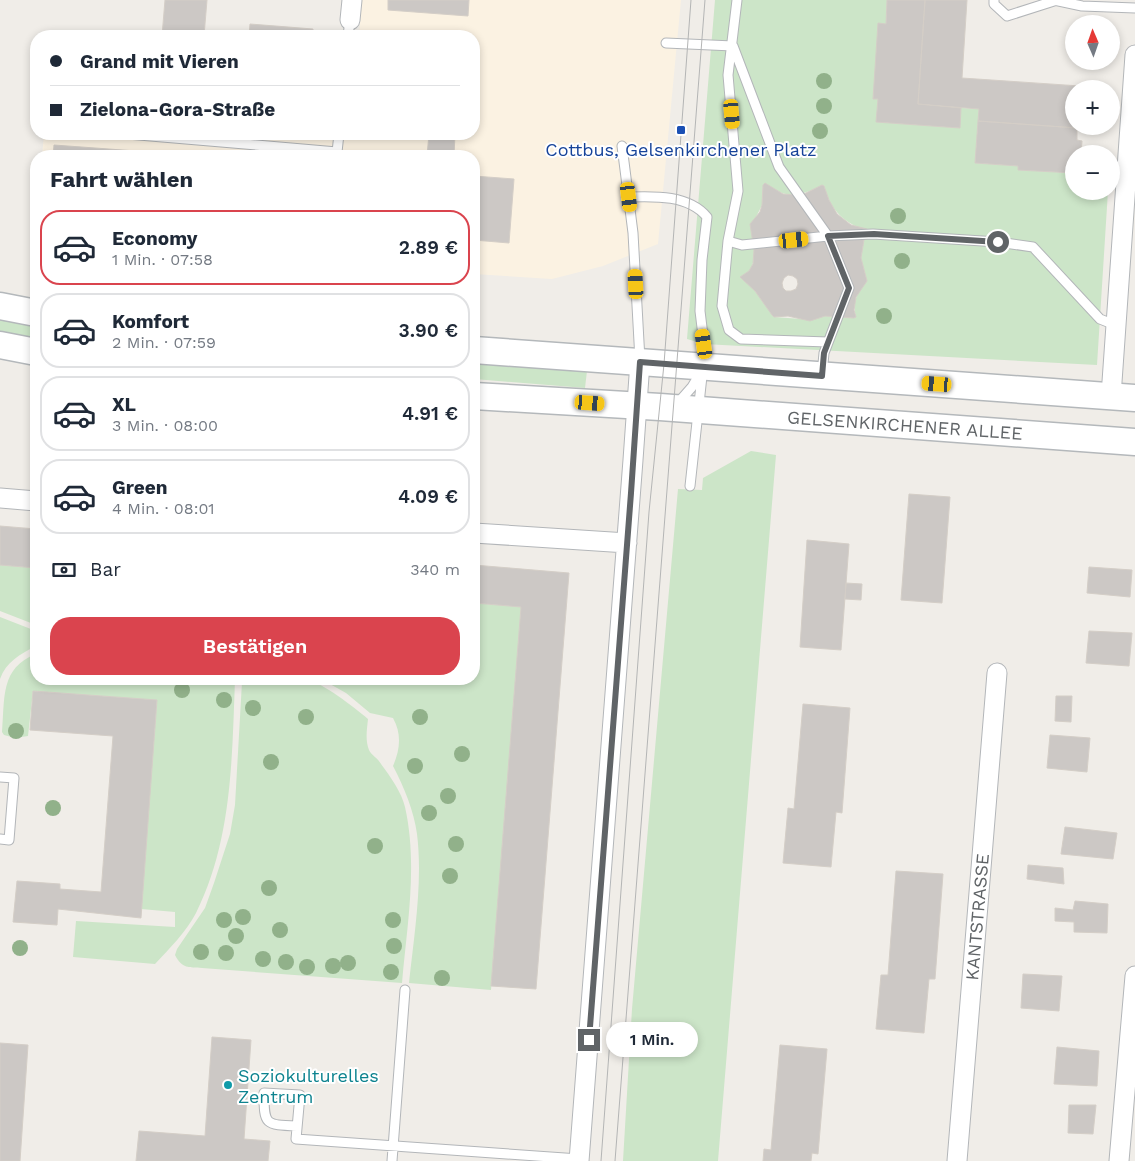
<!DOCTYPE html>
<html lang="de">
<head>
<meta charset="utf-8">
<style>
	body { margin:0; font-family:"Work Sans",sans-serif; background:#f6f6f7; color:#1f2937; height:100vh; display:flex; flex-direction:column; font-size:19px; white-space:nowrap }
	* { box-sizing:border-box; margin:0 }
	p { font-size:16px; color:#747a83 }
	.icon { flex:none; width:28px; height:28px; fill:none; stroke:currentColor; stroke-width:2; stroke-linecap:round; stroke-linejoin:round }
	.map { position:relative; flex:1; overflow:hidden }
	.sheet { position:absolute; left:30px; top:150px; width:450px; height:535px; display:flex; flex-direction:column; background:#fff; border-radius:20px; box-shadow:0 2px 8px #0003 }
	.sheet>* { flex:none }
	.banner { position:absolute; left:30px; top:30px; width:450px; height:110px; border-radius:20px; box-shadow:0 2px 8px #0003; display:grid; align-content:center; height:110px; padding:0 20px; background:#fff }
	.needle { width:32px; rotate:358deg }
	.fabs { position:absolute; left:1065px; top:15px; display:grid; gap:10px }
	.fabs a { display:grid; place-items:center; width:55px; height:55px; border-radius:50%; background:#fff; box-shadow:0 2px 8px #0003; font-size:25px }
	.end { position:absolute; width:22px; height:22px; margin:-11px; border:6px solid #606467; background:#fff; box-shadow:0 0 0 2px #fff }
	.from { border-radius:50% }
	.bubble { position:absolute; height:35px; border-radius:18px; background:#fff; box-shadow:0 2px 8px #0003; font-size:16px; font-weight:600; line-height:35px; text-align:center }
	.car { position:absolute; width:15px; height:30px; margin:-15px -8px; border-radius:6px; box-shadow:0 0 4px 1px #0007; background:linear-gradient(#f5c518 24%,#345 0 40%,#f5c518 0 76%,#345 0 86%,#f5c518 0) }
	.banner b { display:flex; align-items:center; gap:18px; height:48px; font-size:19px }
	.banner b+b { border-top:1px solid #e0e1e3 }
	.banner i { width:12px; height:12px; background:#1f2937 }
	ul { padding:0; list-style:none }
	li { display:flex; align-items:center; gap:15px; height:75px; margin:0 10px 8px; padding:0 10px; border:2px solid #e0e1e3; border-radius:20px }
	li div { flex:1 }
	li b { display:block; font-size:19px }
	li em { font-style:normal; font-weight:600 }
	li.active { border-color:#da444e }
	li>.icon { width:45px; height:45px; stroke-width:1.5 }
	h2 { padding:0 20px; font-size:22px; line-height:60px }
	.pay { display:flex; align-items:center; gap:12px; height:55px; padding:0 20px; font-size:19px }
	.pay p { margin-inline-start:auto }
	.button { display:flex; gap:10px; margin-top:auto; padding:10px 20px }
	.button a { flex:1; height:58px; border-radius:20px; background:#da444e; color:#fff; font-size:20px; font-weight:600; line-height:58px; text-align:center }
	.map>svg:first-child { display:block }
	.commercial { fill:#fbf2e2 }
	.green { fill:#cce5c8; fill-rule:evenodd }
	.building { fill:#ccc8c5; stroke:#d4cec7; fill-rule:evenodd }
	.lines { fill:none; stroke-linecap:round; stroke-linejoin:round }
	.lane-casing { stroke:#b3b6b9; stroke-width:11 }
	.street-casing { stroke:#b3b6b9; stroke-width:21 }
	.secondary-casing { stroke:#b4b8bb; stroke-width:29 }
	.lane { stroke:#fff; stroke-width:9 }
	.street { stroke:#fff; stroke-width:19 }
	.secondary { stroke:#fff; stroke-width:26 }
	.tram { stroke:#b4b5b5; stroke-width:1 }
	.tree { fill:#91b18a }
	.route { stroke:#606467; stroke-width:6 }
	.transit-dot { fill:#1a4fb4; stroke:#fff; stroke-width:2 }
	.culture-dot { fill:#0f9aa8; stroke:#fff; stroke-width:2 }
	.labels { text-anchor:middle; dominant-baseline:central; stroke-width:4; stroke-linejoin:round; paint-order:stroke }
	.transit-label { font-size:18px; fill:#164399; stroke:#fff }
	.street-label { font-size:18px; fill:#606467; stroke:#fff }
	.culture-label { font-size:18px; fill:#0d838f; stroke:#fff; text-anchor:start }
</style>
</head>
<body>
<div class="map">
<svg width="1135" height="1161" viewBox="0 0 1135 1161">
	<rect width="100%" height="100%" fill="#f0ede8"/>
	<!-- commercial -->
	<path class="commercial" d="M362,0H681L658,244L603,266L552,279L474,274V156H42L44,134H474V36H359Z"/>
	<!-- green -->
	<path class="green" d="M715,0H887L886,24L873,99H878L877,122L959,128L961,108L979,109L975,163L1018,166V170L1074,173V191H1108L1097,365L704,344L687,339ZM765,184C786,199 800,197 822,185L824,186C832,213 843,221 868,232L864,240L861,258L867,281C857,291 852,303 856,317L854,318L825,316L801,319L774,317L755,291L749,271L752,267L755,253L756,217L762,205L763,185Z
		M0,318L36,323V340L0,334Z
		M474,363L587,371L585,388L474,379Z
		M751,451L776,455L718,1161H623L632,1009L678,489L702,490L703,478Z
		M0,565L36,568V625L0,611Z
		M474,603L521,607L491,990L409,983C414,936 423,882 417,834C414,811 404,787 393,766C400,750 402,734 393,718L370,713L346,693L321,679H474Z
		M0,617L36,631V646C20,654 6,662 0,679Z
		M36,654V679H225V681L235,680C232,759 232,841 196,913C186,932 170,948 155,964L73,957L76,921L175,927V912L141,909L157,700L33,691L28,736L15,738L4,735L2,732C5,698 0,668 36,654Z
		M255,679C268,679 295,676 306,679C323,683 354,707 368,719C367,729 365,740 369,750C371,755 378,758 381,764C390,776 402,793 405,807C418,865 407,925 402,983L202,968C189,967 182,969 175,955L177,949L205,908L214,883L230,834L235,805L242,682L254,681Z"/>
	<!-- building -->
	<path class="building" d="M165,0H207L204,36H162Z
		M388,0H469L468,16L388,10Z
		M887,0H925L918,104L961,108L960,128L876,122L878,99H873L878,23L886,24Z
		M925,0H967L962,78L1080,86V89H1074V126H1078L1077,128L978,121L979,109L918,104Z
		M250,24L313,29V36H249Z
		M978,121L1077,128V140L1082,141L1081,154H1074V173L1018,170V166L975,163Z
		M429,134H455L454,156H427Z
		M54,145L177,154L176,156H53Z
		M177,154L210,156H176Z
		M474,176L514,179L509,243L474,240Z
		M765,183L783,194L795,195L804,194L822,185L824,186L829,200L837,214L851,225L867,229L868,232L864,240L861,258L867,281L856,297L854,310L856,317L854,318L825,316L810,321L788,316L774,317L772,315L755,291L740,277L749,271L753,264L754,250L750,224L760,212L762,205L763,185ZM788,275L793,276L797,279L798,284L796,289L791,291H786L783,288L782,283L784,278Z
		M909,494L950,497L942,603L901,600Z
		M0,526L36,529V568L0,565Z
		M807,540L849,544L841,650L800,647Z
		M474,565L569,573L536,989L491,986L521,607L474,603Z
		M1089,567L1132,570L1130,597L1087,593Z
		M846,583L862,584L861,600L845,599Z
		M1089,631L1132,633L1129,666L1086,663Z
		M33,691L157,700L141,918L58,909L57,925L13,922L17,881L60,884V889L101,892L113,736L30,730Z
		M1056,696H1072L1071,722L1055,721Z
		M803,704L850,708L842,813L836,812L831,867L783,863L788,808L794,809Z
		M1050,735L1090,738L1087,772L1047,768Z
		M1065,827L1117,833L1113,859L1061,854Z
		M1028,865L1063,868L1064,884L1027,879Z
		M896,871L943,874L935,979H929L924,1033L876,1029L881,975H888Z
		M1075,901L1108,904L1107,933L1074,932V922L1055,921V908L1073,910Z
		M1023,974L1062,976L1059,1011L1021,1008Z
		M212,1037L251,1040L244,1139L270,1141L268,1161H136L139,1131L205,1136Z
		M0,1043L28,1045L20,1161H0Z
		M780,1045L827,1049L818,1154L812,1153L811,1161H763L764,1149L771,1150Z
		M1057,1047L1099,1051L1097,1086L1054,1084Z
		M1069,1105H1096L1093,1134L1068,1133Z"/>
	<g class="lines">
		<!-- lane casing -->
		<g class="lane-casing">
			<path id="lane" d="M737,0L728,75L738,191L728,241L722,306L729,330L741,339L828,342
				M994,0V4L1007,16L1054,1
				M1054,0L1082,6L1135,8
				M348,36L350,20
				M666,43L733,46
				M127,134L337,152L339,134
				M622,146L633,233L640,360
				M629,197C655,196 689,195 707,217L702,260L700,311L704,344L703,367L690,486
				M728,241L742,245L828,236L779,167L733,46
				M822,374L824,353L849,288L828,236L873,234L998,242L1033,247L1100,319L1115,325
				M677,404L692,387L702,370
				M0,777L14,778L9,840L0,839
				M297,1126C265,1125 264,1125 264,1093L300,1095L296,1139L579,1159
				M392,1161L405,990"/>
		</g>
		<!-- street casing -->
		<g class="street-casing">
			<path id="street" d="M350,20L352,0
				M1111,396L1135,55
				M0,498L36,501
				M474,533L627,543
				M579,1161L633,460L640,362
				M957,1161L997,673
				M1119,1161L1135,976"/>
		</g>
		<!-- secondary casing -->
		<g class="secondary-casing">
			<path id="secondary" d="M0,306L36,313
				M0,345L36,352
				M474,350L1135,398
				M474,396L660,407L1135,442"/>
		</g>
		<!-- lane -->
		<use href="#lane" class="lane"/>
		<!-- street -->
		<use href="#street" class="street"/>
		<!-- secondary -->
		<use href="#secondary" class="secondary"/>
		<!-- tram -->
		<path class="tram" d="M601,1161L649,512L664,364L691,0
			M615,1161L705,0"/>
	</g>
	<!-- trees -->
	<g class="tree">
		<circle cx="824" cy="81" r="8"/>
		<circle cx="824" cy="106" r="8"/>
		<circle cx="820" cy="131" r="8"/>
		<circle cx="898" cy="216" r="8"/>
		<circle cx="902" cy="261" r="8"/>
		<circle cx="884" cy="316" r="8"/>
		<circle cx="182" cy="690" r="8"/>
		<circle cx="224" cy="700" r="8"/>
		<circle cx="253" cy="708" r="8"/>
		<circle cx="306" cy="717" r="8"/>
		<circle cx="420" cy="717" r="8"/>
		<circle cx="16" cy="731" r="8"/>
		<circle cx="462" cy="754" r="8"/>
		<circle cx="271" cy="762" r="8"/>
		<circle cx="415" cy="766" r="8"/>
		<circle cx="448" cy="796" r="8"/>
		<circle cx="53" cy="808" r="8"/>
		<circle cx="429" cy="813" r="8"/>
		<circle cx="456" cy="844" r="8"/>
		<circle cx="375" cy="846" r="8"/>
		<circle cx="450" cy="876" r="8"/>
		<circle cx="269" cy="888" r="8"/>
		<circle cx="243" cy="917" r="8"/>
		<circle cx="224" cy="920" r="8"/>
		<circle cx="393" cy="920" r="8"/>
		<circle cx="280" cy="930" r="8"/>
		<circle cx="236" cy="936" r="8"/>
		<circle cx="394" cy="946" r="8"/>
		<circle cx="20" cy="948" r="8"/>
		<circle cx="201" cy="952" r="8"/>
		<circle cx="226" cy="953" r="8"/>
		<circle cx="263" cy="959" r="8"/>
		<circle cx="286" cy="962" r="8"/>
		<circle cx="348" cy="963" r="8"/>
		<circle cx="333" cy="966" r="8"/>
		<circle cx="307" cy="967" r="8"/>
		<circle cx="391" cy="972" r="8"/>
		<circle cx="442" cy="978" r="8"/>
	</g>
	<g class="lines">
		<!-- route -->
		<path class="route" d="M589,1040L631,493L640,362L822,376L824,353L849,288L828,236L874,234L998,242"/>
	</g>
	<!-- markers -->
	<rect class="transit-dot" x="676" y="125" width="10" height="10" rx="2.5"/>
	<circle class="culture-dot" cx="228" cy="1085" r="5"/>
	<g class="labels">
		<!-- transit labels -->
		<g class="transit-label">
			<text x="681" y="149">Cottbus, Gelsenkirchener Platz</text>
		</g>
		<!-- street labels -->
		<g class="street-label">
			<text transform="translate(905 425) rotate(4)">GELSENKIRCHENER ALLEE</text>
			<text transform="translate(977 917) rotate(-85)">KANTSTRASSE</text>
		</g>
		<!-- culture labels -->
		<g class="culture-label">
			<text x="238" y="1075">Soziokulturelles<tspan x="238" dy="21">Zentrum</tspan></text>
		</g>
	</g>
</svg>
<div class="fabs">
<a><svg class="needle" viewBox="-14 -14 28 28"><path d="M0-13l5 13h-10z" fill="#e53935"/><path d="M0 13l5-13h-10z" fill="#747a83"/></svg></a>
<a>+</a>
<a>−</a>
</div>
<i class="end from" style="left:998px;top:242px"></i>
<i class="end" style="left:589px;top:1040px"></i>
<div class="bubble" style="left:606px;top:1022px;width:92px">1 Min.</div>
<i class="car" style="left:732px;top:114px;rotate:175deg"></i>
<i class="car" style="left:629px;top:197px;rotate:173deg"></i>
<i class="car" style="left:794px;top:240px;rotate:84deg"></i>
<i class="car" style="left:636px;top:284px;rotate:357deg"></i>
<i class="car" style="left:704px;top:344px;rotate:352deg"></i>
<i class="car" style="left:937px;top:384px;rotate:274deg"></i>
<i class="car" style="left:590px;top:403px;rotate:94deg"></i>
<div class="banner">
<b><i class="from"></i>Grand mit Vieren</b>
<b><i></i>Zielona-Gora-Straße</b>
</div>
<section class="sheet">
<h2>Fahrt wählen</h2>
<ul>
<li class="active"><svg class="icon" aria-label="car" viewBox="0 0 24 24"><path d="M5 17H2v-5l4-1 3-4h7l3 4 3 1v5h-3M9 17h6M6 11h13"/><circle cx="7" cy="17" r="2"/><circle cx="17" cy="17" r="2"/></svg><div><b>Economy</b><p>1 Min. · 07:58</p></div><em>2.89 €</em></li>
<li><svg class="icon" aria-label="car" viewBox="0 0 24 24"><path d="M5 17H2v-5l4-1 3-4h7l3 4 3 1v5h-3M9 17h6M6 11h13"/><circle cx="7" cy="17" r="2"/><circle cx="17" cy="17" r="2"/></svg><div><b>Komfort</b><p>2 Min. · 07:59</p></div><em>3.90 €</em></li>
<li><svg class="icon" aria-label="car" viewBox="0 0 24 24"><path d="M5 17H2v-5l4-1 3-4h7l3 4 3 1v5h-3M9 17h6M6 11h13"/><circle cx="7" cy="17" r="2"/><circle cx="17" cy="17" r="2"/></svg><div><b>XL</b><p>3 Min. · 08:00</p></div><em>4.91 €</em></li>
<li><svg class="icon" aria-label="car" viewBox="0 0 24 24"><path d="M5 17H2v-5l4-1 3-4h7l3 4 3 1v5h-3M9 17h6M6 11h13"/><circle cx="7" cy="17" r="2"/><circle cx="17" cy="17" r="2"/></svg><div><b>Green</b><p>4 Min. · 08:01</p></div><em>4.09 €</em></li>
</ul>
<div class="pay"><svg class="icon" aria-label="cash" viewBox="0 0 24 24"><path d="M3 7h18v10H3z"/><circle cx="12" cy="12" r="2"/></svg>Bar<p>340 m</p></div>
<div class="button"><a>Bestätigen</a></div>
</section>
</div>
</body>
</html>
